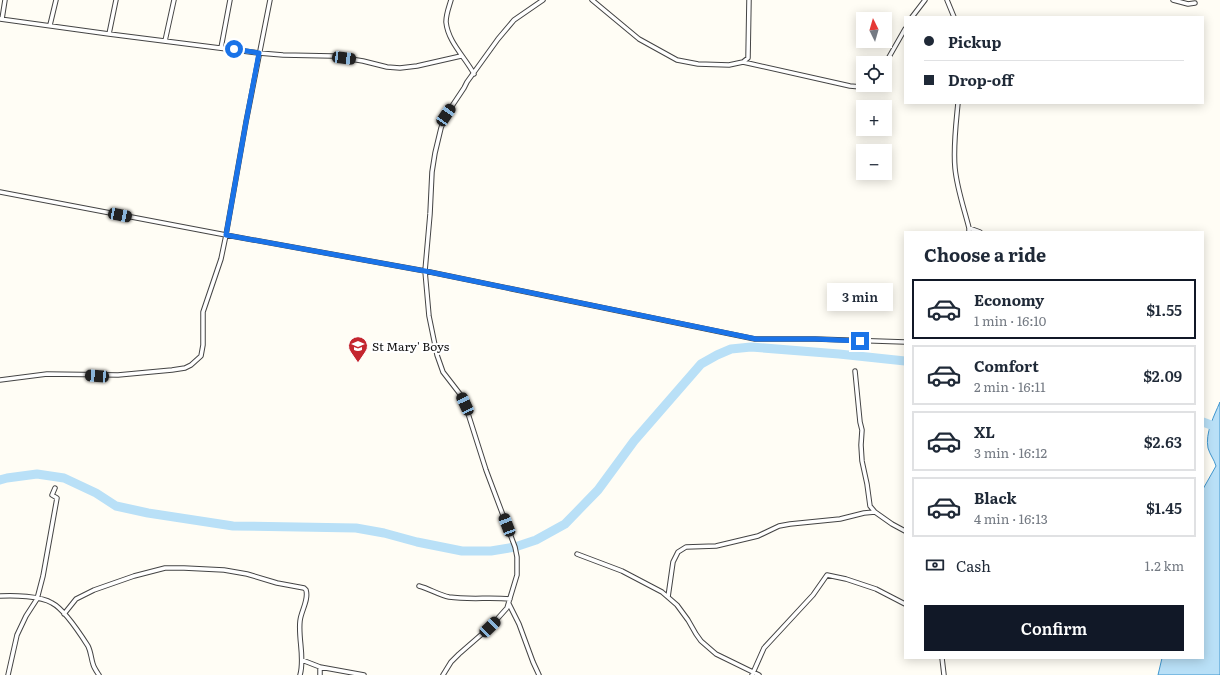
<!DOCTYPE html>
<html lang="en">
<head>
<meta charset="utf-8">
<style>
	body { margin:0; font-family:Literata,serif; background:#f6f6f7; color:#1f2937; height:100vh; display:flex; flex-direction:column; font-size:15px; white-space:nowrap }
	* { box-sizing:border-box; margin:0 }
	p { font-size:13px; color:#747a83 }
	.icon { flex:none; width:22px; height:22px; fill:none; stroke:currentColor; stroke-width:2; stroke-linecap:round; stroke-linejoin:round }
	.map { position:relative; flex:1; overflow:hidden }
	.details { position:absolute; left:904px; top:231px; width:300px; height:428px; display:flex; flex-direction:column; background:#fff; border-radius:0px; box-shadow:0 2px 10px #0003 }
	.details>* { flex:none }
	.guide { position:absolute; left:904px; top:16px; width:300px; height:88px; border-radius:0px; box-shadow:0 2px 10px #0003; display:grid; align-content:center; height:88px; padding:0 20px; background:#fff }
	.needle { width:26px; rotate:355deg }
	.tools { position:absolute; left:856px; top:12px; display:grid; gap:8px }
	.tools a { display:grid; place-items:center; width:36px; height:36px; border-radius:0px; background:#fff; box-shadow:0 2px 10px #0003; font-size:20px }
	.end { position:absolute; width:18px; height:18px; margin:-9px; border:5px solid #1a73e8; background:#fff; box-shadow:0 0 0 2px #fff }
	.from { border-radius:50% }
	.bubble { position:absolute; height:28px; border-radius:0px; background:#fff; box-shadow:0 2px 10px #0003; font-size:13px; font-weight:600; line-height:28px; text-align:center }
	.car { position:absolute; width:12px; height:24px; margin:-12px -6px; border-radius:5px; box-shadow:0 0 3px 1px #0007; background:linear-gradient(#222 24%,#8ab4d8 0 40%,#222 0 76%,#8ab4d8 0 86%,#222 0) }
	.guide b { display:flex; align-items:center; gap:14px; height:38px; font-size:15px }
	.guide b+b { border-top:1px solid #e0e1e3 }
	.guide i { width:10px; height:10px; background:#1f2937 }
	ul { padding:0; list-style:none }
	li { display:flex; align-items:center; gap:12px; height:60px; margin:0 8px 6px; padding:0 12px; border:2px solid #e0e1e3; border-radius:0px }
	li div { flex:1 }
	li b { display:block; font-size:15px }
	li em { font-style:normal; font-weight:600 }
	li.current { border-color:#111827 }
	li>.icon { width:36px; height:36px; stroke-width:1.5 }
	h2 { padding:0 20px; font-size:18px; line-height:48px }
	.pay { display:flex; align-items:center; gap:10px; height:44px; padding:0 20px; font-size:15px }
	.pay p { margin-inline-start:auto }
	.cta { display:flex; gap:8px; margin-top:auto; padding:8px 20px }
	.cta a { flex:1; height:46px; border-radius:0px; background:#111827; color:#fff; font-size:16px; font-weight:600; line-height:46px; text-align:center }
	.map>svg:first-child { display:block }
	.water { fill:#b9e0f7; stroke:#3f96cf }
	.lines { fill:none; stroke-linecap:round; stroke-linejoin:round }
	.river { stroke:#b9e0f7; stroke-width:9 }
	.street-casing { stroke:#444; stroke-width:5.5 }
	.street { stroke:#fff; stroke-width:3.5 }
	.route { stroke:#1a73e8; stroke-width:5 }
	.labels { text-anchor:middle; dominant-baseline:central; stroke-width:4; stroke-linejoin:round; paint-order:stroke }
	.poi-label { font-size:12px; fill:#111; stroke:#fff; text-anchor:start }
</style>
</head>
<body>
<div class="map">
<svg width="1220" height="675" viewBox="0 0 1220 675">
	<rect width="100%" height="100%" fill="#fffdf5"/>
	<!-- water -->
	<path class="water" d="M1220,402V675H1158L1162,658H1203V489L1216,466C1214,459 1210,455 1208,448C1205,433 1214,416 1220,402Z"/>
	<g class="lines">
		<!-- river -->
		<path class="river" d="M1203,422L1211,425
			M0,480L7,478L37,474L64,478L96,493L116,506L148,513L233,526L356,528L384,533L417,542L462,551H491L515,547L536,540L565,524L598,490L634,441L701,364L717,355L731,349L751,347L839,354L905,361"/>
		<!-- street casing -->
		<g class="street-casing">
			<path id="street" d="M451,0C449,7 446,14 446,22C448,42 465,57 474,74
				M592,0L639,39L677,60L698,64L729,65L743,62L748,58L749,0
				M947,0L954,17
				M1173,0L1188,4L1195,3
				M912,17L925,0
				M0,19L109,34L259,53L283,55L332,56L363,61L387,67L400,68L417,66L461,56
				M2,19L5,0
				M50,25L56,0
				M109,34L116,0
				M165,41L174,0
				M221,48L230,0
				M743,62L850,86L861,87L873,85
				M885,64L905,29
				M958,103C956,124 953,147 955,168C957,189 964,208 969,228V232
				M0,192L226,235L425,271L755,339H815L905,342
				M969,228L980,232
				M855,371L860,422L862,430L861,445L862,461L867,484L870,506L875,512L892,524L905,531
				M0,380L47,374L118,375L172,370L185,368L191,365L201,356L203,345V312L221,259L226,235L246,122L270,0
				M577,554L622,571L662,592L677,605L688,620L696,634L701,641L716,654L759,675
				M419,586C430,589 439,595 449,597C469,600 490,597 510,599
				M0,596C13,595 41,596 52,603C64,609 81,635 88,646C91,652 91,658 93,664C94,668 97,672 99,675
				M668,597L673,562L678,552L686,547L716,546L758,536L779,526L790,524L840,519L864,513L875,512
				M509,604L519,624L533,662L539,675
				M64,614L76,599L94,590L134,576L165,568H184L224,570L247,574L277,583L304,588L306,590C309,600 301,611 300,621C298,639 305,658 300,675
				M942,658L944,675
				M302,660L320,667L364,675
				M8,675L17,635L26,616L37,599L43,576L57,498L52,495L55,488
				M320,675V667
				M443,675L451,662L459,654L490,627L507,608L517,575V557L515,547L486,470L465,404L460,394L443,372L437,355L429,316L425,271L430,214L432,172L435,153L441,128L446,115L464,88L467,82L498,39L514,20L543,0
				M752,675L764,648L813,595L827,575L846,579L876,589L905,604"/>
		</g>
		<!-- street -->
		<use href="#street" class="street"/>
	</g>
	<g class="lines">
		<!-- route -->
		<path class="route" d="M234,49L259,53L246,122L226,235L425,271L756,339H815L860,341"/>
	</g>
	<!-- icons -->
	<defs>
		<g id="school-pin" transform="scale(1)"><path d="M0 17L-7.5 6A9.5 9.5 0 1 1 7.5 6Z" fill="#c4262e" stroke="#fff"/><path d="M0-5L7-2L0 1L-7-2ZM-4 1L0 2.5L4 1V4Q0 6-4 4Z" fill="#fff"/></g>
	</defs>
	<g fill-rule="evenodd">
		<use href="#school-pin" x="358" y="346"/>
	</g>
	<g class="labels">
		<!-- poi labels -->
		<g class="poi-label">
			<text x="372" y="346">St Mary' Boys</text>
		</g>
	</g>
</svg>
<div class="tools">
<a><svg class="needle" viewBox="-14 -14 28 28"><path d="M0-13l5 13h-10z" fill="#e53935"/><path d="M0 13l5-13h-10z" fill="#747a83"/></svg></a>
<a><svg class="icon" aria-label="locate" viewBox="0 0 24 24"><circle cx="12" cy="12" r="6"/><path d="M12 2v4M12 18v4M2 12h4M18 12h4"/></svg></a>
<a>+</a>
<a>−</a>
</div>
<i class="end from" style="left:234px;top:49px"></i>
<i class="end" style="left:860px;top:341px"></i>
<div class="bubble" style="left:827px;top:283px;width:66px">3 min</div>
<i class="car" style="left:344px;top:58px;rotate:97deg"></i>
<i class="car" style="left:446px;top:115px;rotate:34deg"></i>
<i class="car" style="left:120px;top:215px;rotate:101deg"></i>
<i class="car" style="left:97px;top:376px;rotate:274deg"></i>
<i class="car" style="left:465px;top:404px;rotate:335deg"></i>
<i class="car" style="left:507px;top:525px;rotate:339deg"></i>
<i class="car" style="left:490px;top:627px;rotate:46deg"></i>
<div class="guide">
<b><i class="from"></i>Pickup</b>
<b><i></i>Drop-off</b>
</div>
<section class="details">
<h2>Choose a ride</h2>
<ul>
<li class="current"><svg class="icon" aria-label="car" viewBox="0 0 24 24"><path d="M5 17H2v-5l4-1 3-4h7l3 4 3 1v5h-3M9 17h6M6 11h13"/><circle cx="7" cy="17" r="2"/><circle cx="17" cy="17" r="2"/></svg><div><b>Economy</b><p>1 min · 16:10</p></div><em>$1.55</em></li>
<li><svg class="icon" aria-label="car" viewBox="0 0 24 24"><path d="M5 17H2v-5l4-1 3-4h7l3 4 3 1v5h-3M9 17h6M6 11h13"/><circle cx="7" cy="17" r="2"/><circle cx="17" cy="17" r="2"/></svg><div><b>Comfort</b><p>2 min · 16:11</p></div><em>$2.09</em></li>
<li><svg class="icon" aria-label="car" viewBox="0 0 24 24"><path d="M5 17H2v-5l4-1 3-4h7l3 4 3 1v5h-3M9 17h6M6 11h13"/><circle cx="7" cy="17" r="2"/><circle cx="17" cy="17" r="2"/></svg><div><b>XL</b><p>3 min · 16:12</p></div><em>$2.63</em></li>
<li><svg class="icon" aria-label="car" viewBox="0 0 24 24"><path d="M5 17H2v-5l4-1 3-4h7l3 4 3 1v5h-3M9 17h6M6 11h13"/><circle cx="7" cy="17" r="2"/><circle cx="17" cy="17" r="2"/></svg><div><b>Black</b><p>4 min · 16:13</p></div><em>$1.45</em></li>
</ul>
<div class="pay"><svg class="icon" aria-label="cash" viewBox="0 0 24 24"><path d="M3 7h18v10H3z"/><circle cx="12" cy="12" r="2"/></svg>Cash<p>1.2 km</p></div>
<div class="cta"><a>Confirm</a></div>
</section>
</div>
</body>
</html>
